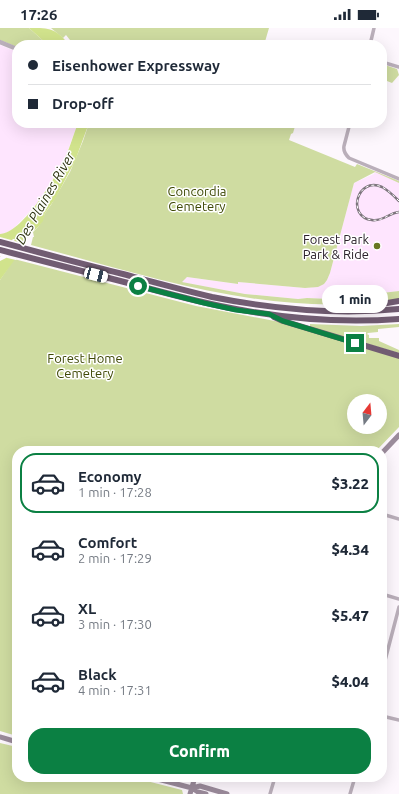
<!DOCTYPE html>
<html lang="en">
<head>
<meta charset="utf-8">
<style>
	body { margin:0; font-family:Ubuntu,sans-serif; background:#f2f2f3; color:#1f2937; height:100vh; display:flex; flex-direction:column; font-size:15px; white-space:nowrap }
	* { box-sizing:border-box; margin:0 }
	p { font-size:13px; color:#747a83 }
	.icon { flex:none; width:22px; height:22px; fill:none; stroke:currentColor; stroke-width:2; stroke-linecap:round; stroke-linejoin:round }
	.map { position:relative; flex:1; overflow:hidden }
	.side { position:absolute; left:12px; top:418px; width:375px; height:336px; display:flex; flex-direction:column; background:#fff; border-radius:16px; box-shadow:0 4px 16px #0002 }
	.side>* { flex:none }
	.banner { position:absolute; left:12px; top:12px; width:375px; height:88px; border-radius:16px; box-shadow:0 4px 16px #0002; display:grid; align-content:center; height:88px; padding:0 16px; background:#fff }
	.needle { width:26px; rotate:16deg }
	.tools { position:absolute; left:347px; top:366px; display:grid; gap:8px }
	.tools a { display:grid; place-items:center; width:40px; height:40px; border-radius:50%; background:#fff; box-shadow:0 4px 16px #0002; font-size:20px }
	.end { position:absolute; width:18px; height:18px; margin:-9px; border:5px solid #0b8043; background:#fff; box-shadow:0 0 0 2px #fff }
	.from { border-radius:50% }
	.bubble { position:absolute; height:28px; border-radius:14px; background:#fff; box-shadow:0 4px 16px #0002; font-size:13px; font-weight:800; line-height:28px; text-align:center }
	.car { position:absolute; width:12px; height:24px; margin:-12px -6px; border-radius:5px; box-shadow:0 0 3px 1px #0007; background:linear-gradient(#fff 24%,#345 0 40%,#fff 0 76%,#345 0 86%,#fff 0) }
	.banner b { display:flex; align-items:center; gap:14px; height:38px; font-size:15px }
	.banner b+b { border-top:1px solid #e0e1e3 }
	.banner i { width:10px; height:10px; background:#1f2937 }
	ul { padding:7px 0 0; list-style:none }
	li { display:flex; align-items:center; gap:12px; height:60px; margin:0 8px 6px; padding:0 8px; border:2px solid transparent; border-radius:16px }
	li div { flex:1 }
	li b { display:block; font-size:15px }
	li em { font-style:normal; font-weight:800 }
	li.current { border-color:#0b8043 }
	li>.icon { width:36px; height:36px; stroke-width:1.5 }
	.button { display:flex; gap:8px; margin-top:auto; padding:8px 16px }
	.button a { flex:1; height:46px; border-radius:16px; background:#0b8043; color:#fff; font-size:16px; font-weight:800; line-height:46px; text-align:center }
	.status { display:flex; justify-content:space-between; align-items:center; height:28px; padding:0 20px; background:#fff; direction:ltr }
	.status svg { height:11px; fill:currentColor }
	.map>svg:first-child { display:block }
	.built { fill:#fee5fe }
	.green { fill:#cfdca1; fill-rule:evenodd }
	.water { fill:#d1e38c }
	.pier { fill:#fdf7fd }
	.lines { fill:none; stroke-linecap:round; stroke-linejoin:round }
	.minor { stroke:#baafba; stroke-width:3.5 }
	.tertiary { stroke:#baafba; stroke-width:4.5 }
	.secondary { stroke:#9b8b9b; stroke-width:5 }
	.motorway { stroke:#715c72; stroke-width:6 }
	.rail-casing { stroke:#7c747c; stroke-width:2.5 }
	.rail { stroke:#fff; stroke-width:1; stroke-dasharray:3; stroke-linecap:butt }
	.route { stroke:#0b8043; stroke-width:5 }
	.poi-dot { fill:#687622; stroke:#fff; stroke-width:1.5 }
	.labels { text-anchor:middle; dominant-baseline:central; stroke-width:3; stroke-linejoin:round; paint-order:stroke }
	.park-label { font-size:13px; fill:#3e4804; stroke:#fff }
	.poi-label { font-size:13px; fill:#2b222b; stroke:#fff; text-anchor:end }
	.water-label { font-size:14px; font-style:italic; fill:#2f3511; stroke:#fff }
</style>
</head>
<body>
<div class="status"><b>17:26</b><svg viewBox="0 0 49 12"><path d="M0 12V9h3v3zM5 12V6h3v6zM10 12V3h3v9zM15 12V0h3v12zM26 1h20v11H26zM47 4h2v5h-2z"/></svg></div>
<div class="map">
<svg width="399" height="766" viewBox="0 0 399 766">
	<rect width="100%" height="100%" fill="#fdf7fd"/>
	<!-- built -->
	<path class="built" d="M0,17L17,24V95H78L63,135L36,177L12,202L3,206H0Z
		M375,143L399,153V263L330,271L307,270L298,271L245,266L181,254L187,249L237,256L238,254L305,260L313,259L324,256L327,252L330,245L354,155L374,146Z"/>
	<!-- green -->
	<path class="green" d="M0,0H29L48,17H17V19L0,12Z
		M51,0H269L264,17H74L66,7L63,10Z
		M382,36L397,41L399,47L392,55L382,51Z
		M89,95H296L293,105L291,106L289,112L355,139L357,136L399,153V155L375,144L354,155L330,245L327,252L324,256L318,259L305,260L238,254V256L187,249L182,254L245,266L298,271L307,270L330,271L399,263V271C275,292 149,248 31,217L33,209H34L33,204L38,199L42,193L45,185L51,177L70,144L83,113Z
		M14,231L196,278L280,294L399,330V399L376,423H17V708L0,703V252ZM354,373H380V399H354Z
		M310,296L361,298L399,296V299L378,301V304L368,305L367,306L369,307V310H379V313L399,322V325L310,299Z
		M0,715L17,719V749H131L182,762L183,766H0Z"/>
	<!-- water -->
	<path class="water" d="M29,0C52,0 54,0 70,17H48Z
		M78,95H89L75,133L55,171L45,185L43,193L38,199L28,208L18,227L0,252V233L6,230L15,211H13L4,221L0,229V206C22,205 52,154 62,136C69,123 73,108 78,95Z"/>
	<!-- pier -->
	<path class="pier" d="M0,209L26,216L16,232L3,229L5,228L10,216L3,228H0Z"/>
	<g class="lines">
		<!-- minor -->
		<path class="minor" d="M370,17L374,0
			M382,34L399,39
			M350,95L344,118C343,123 345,126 349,130L399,151
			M382,486L399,491
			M382,566L399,571
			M382,644L399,579
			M382,688L399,692
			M270,766L275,749
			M350,766L355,749"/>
		<!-- tertiary -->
		<path class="tertiary" d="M0,14L17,21"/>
		<!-- secondary -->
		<path class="secondary" d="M382,425L399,407
			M0,709L17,714
			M150,749L192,760L198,764L206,766
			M192,760L200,758L227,766
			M190,766L195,749"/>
		<!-- motorway -->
		<path class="motorway" d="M0,214C41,225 82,236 123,246C153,254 182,262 212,269C272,281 337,287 399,281
			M0,222C44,233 88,245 132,256C166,265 201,275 236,281C289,291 345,295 399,291
			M353,281L399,273
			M274,289L283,293L399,328"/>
		<!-- rail casing -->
		<g class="rail-casing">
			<path id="rail" d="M399,173C394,168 388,162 382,159C357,148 346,189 372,192C382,194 389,185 399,184"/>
		</g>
		<!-- rail -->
		<use href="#rail" class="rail"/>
	</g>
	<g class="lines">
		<!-- route -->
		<path class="route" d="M138,258L204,275L236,282L269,286L283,293L355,315"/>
	</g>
	<!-- markers -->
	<circle class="poi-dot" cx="377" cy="218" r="4"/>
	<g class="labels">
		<!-- park labels -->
		<g class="park-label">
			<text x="197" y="163">Concordia<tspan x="197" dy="15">Cemetery</tspan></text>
			<text x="85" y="330">Forest Home<tspan x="85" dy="15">Cemetery</tspan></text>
		</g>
		<!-- poi labels -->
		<g class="poi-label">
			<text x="369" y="211">Forest Park<tspan x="369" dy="15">Park &amp; Ride</tspan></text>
		</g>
		<!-- water labels -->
		<g class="water-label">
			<text transform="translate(45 170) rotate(-60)">Des Plaines River</text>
		</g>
	</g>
</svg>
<div class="tools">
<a><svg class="needle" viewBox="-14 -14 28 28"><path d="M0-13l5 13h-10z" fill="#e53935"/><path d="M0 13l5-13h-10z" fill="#747a83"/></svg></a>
</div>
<i class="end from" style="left:138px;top:258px"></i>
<i class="end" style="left:355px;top:315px"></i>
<div class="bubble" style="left:322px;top:257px;width:66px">1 min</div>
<i class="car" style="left:96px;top:247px;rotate:105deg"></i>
<div class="banner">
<b><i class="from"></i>Eisenhower Expressway</b>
<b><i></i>Drop-off</b>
</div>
<section class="side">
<ul>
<li class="current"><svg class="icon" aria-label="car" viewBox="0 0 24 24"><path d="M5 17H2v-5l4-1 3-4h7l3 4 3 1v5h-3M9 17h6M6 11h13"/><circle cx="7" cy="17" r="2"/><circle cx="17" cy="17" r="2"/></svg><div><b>Economy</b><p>1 min · 17:28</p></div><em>$3.22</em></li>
<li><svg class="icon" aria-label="car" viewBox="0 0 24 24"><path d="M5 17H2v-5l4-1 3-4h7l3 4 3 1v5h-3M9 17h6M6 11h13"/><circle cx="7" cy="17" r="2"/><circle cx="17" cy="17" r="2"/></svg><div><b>Comfort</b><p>2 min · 17:29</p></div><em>$4.34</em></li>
<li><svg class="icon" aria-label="car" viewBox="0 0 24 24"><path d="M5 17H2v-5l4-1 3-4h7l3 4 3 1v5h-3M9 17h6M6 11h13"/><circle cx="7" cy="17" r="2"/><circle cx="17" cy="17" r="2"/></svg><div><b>XL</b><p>3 min · 17:30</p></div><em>$5.47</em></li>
<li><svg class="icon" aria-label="car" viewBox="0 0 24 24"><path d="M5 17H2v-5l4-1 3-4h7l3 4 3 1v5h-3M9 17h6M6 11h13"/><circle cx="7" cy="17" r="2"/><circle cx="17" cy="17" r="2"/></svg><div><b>Black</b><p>4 min · 17:31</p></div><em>$4.04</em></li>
</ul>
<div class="button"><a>Confirm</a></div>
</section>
</div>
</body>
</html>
